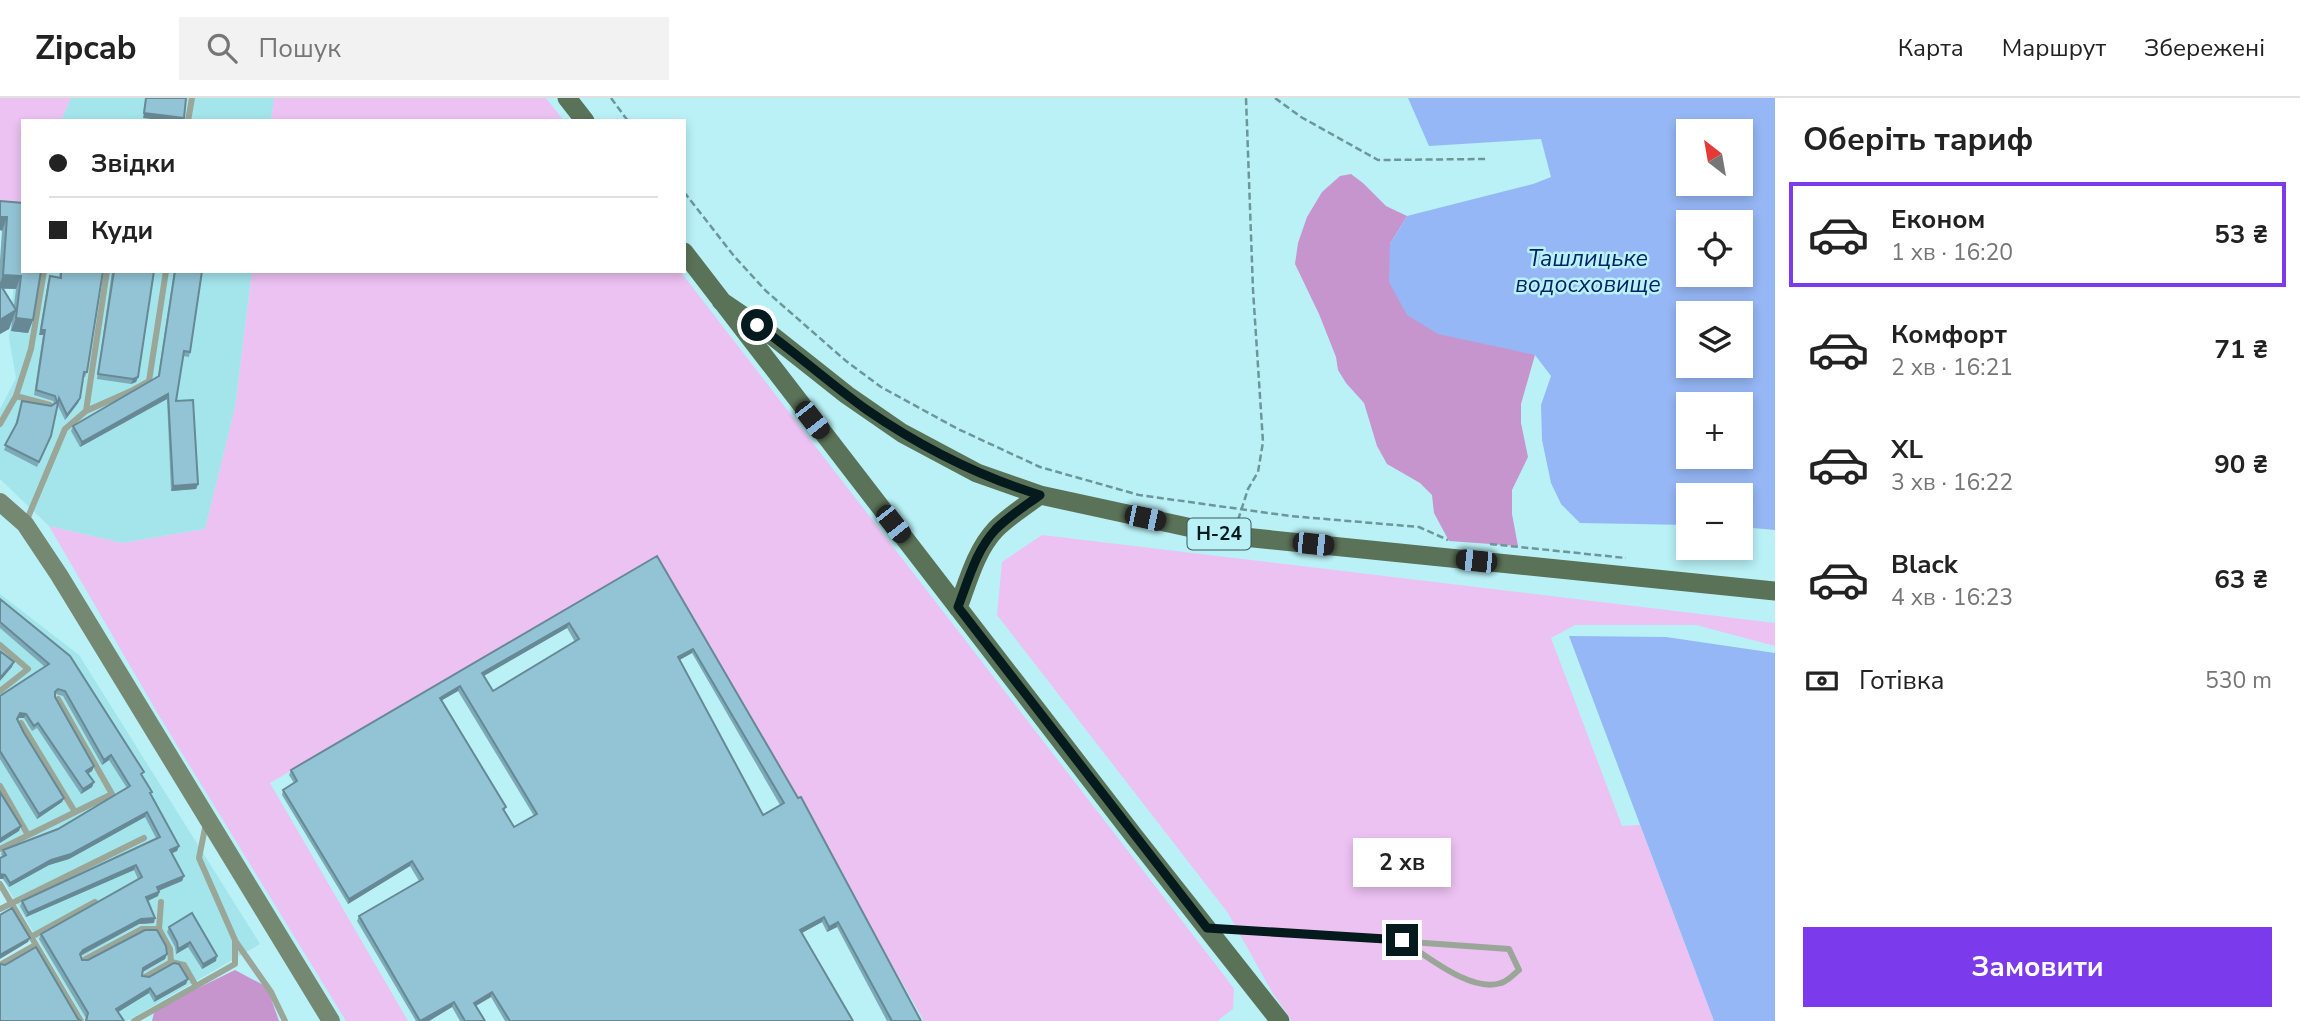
<!DOCTYPE html>
<html lang="uk">
<head>
<meta charset="utf-8">
<style>
	body { margin:0; font-family:"Nunito Sans",sans-serif; background:#f2f2f2; color:#222; height:100vh; display:flex; flex-direction:column; font-size:26px; white-space:nowrap }
	* { box-sizing:border-box; margin:0 }
	p { font-size:23px; color:#767676 }
	.icon { flex:none; width:38px; height:38px; fill:none; stroke:currentColor; stroke-width:2; stroke-linecap:round; stroke-linejoin:round }
	.map { position:relative; flex:1; overflow:hidden }
	.side { display:flex; flex-direction:column; background:#fff; width:525px }
	.side>* { flex:none }
	.hud { position:absolute; left:21px; top:21px; width:665px; height:154px; border-radius:0px; box-shadow:0 4px 10px #0003; display:grid; align-content:center; height:154px; padding:0 28px; background:#fff }
	.needle { width:46px; rotate:329deg }
	.tools { position:absolute; left:1676px; top:21px; display:grid; gap:14px }
	.tools a { display:grid; place-items:center; width:77px; height:77px; border-radius:0px; background:#fff; box-shadow:0 4px 10px #0003; font-size:35px }
	.end { position:absolute; width:32px; height:32px; margin:-16px; border:9px solid #041a1c; background:#fff; box-shadow:0 0 0 4px #fff }
	.from { border-radius:50% }
	.bubble { position:absolute; height:49px; border-radius:0px; background:#fff; box-shadow:0 4px 10px #0003; font-size:23px; font-weight:700; line-height:49px; text-align:center }
	.car { position:absolute; width:21px; height:42px; margin:-21px -10px; border-radius:9px; box-shadow:0 0 5px 2px #0007; background:linear-gradient(#222 24%,#8ab4d8 0 40%,#222 0 76%,#8ab4d8 0 86%,#222 0) }
	.hud b { display:flex; align-items:center; gap:24px; height:66px; font-size:26px }
	.hud b+b { border-top:2px solid #e0e0e0 }
	.hud i { width:18px; height:18px; background:#222 }
	ul { padding:0; list-style:none }
	li { display:flex; align-items:center; gap:21px; height:105px; margin:0 14px 10px; padding:0 14px; border:4px solid transparent; border-radius:0px }
	li div { flex:1 }
	li b { display:block; font-size:26px }
	li em { font-style:normal; font-weight:700 }
	li.current { border-color:#7c3aed }
	li>.icon { width:63px; height:63px; stroke-width:1.5 }
	h2 { padding:0 28px; font-size:32px; line-height:84px }
	.pay { display:flex; align-items:center; gap:18px; height:77px; padding:0 28px; font-size:26px }
	.pay p { margin-inline-start:auto }
	.primary-button { display:flex; gap:14px; margin-top:auto; padding:14px 28px }
	.primary-button a { flex:1; height:80px; border-radius:0px; background:#7c3aed; color:#fff; font-size:28px; font-weight:700; line-height:80px; text-align:center }
	header { display:flex; align-items:center; gap:42px; box-sizing:border-box; height:98px; padding:0 35px; background:#fff; border-bottom:2px solid #e0e0e0 }
	header strong { font-size:33px }
	nav { display:flex; gap:38px; margin-inline-start:auto; font-size:24px }
	.search { width:490px; height:63px; background:#f2f2f2; display:flex; align-items:center; gap:18px; box-sizing:border-box; padding:0 24px; border-radius:0px; color:#767676; font-size:26px }
	main { display:flex; flex:1; min-height:0 }
	.map>svg:first-child { display:block }
	.built { fill:#a3e5eb }
	.green { fill:#ecc2f2 }
	.forest { fill:#c795cd }
	.water { fill:#96b7f5; fill-rule:evenodd }
	.lines { fill:none; stroke-linecap:round; stroke-linejoin:round }
	.path { stroke:#6d969a; stroke-width:2.5; stroke-dasharray:7 3.5; stroke-linecap:butt }
	.lane { stroke:#99a698; stroke-width:6 }
	.secondary { stroke:#758872; stroke-width:18 }
	.primary { stroke:#5a7258; stroke-width:19 }
	.wall { fill:#7ea9b7; fill-rule:evenodd }
	.shaded-wall { fill:#678995 }
	.building { fill:#93c4d5; stroke:#678995; stroke-width:2; fill-rule:evenodd }
	.route { stroke:#041a1c; stroke-width:9 }
	.labels { text-anchor:middle; dominant-baseline:central; stroke-width:5; stroke-linejoin:round; paint-order:stroke }
	.shield { fill:#b9f1f6; stroke:#3a5a5d; stroke-width:2 }
	.shield-label { font-size:19px; font-weight:bold; fill:#041a1c }
	.water-label { font-size:23px; font-style:italic; fill:#032367; stroke:#b9f1f6 }
</style>
</head>
<body>
<header>
<strong>Zipcab</strong>
<div class="search"><svg class="icon" aria-label="search" viewBox="0 0 24 24"><circle cx="10" cy="10" r="6"/><path d="M15 15l6 6"/></svg>Пошук</div>
<nav><a>Карта</a><a>Маршрут</a><a>Збережені</a></nav>
</header>
<main>
<div class="map">
<svg width="1775" height="923" viewBox="0 0 1775 923">
	<rect width="100%" height="100%" fill="#b9f1f6"/>
	<!-- built -->
	<path class="built" d="M71,0H274L271,23H61Z
		M20,118L23,173H252L235,310L205,431L122,445L49,428L0,381V311L16,280L9,240Z
		M0,496L79,557L260,846L127,923H85L0,777Z"/>
	<!-- green -->
	<path class="green" d="M0,0H71L61,23H23V106L0,117Z
		M274,0H546L564,23H271Z
		M252,173H680L1223,876L1234,891L1233,911L1217,923H924L804,712L655,460L270,685L408,923H346L158,616L49,428L122,445L205,431L235,310Z
		M1042,437L1775,525V548L1696,527H1575L1551,540L1622,728L1640,727L1714,923H1292L1272,894L1228,815L997,517L1002,464Z"/>
	<!-- forest -->
	<path class="forest" d="M1351,76L1363,85L1386,108L1407,118L1390,146L1535,257L1521,306V325L1528,359L1512,392V416L1518,448L1449,443L1434,415L1432,397L1420,385L1387,366L1377,348L1364,305L1346,285L1338,272L1336,259L1319,216L1295,166L1298,145L1307,119L1322,94L1340,78Z
		M235,872L267,889L279,923H152L155,911Z"/>
	<!-- water -->
	<path class="water" d="M1408,0H1775V432L1741,429V397H1689V427L1580,425L1561,406L1551,385L1542,342L1541,307L1551,278L1535,257L1438,236L1407,217L1389,184L1390,146L1407,118L1533,86L1551,79L1541,41L1429,48ZM1689,33H1741V86H1689ZM1689,124H1741V177H1689ZM1689,215H1741V268H1689ZM1689,306H1741V359H1689Z
		M1569,538L1666,539L1775,555V923H1714Z"/>
	<g class="lines">
		<!-- path -->
		<path class="path" d="M611,0L628,23
			M1275,0L1301,19L1378,62L1486,61
			M684,94L734,158L766,193L846,263L881,289L958,331L1040,369L1139,397L1290,418L1419,429L1448,442
			M1238,422L1248,391L1258,374L1263,344L1253,192L1246,0
			M1490,446L1626,460"/>
		<!-- lane -->
		<path class="lane" d="M188,23L192,0
			M16,298L50,307
			M86,313L131,293L149,283L166,173
			M0,326L16,298L31,251L44,173
			M26,424L65,331L86,313L107,173
			M0,547L28,571L0,593
			M21,625L75,714
			M0,688L28,737
			M0,751L112,696L58,601
			M0,786L81,923
			M0,811L144,740
			M1213,830L1509,851L1519,872C1514,876 1508,883 1501,885C1471,895 1427,858 1402,842
			M159,831L161,804
			M31,839L95,804
			M236,844L271,894L285,923
			M84,862L142,831H159L170,851L171,864
			M0,867L35,847
			M145,879L171,864L184,867L196,888
			M134,923L235,866V842L199,760L206,725"/>
		<!-- secondary -->
		<path class="secondary" d="M0,404L25,426L59,477L331,923"/>
		<!-- primary -->
		<path class="primary" d="M567,0L585,23
			M684,154L1134,738L1280,923
			M721,203L770,236L847,297L902,335L977,375L1040,397L1224,437L1775,493
			M958,510C968,483 976,452 996,431C1009,418 1025,408 1040,397"/>
	</g>
	<!-- wall -->
	<path class="wall" d="M0,103L23,105L33,222L28,235L11,233L12,222L9,231L0,236V162L2,133ZM3,191H16L14,208Z
		M60,173H103L87,274L85,279H83L80,300L78,305L65,322L57,306L51,338L37,369L4,352L15,327L22,303L51,308L54,306L53,303L34,297L43,237H39L48,183L50,178L59,180Z
		M112,173H154L138,279L136,284L131,286L97,281Z
		M174,173H202L190,254L189,259L183,258L176,303L198,386L196,391L171,393L167,301L80,349L71,333L73,328L158,279Z
		M657,458L921,923H887L837,829L827,834L822,824L802,835L853,923H505L491,899L476,908L485,923H460L452,909L429,923H416L357,823L359,818L419,783L410,768L348,806L282,697L283,692L294,685L289,677L291,672ZM567,530L575,544L493,593L484,578ZM692,555L780,707L763,717L679,562ZM458,593L534,718L514,729L504,713L506,709L442,602Z
		M0,501L142,678L151,697L179,748L177,753L172,755L184,778L182,783L159,793L158,798L148,803L154,825L139,826L81,858L82,862H88L167,856L165,861L143,874L142,878L149,879L188,881L186,886L154,904L149,895L118,914L85,923L86,920L39,841L41,836L138,781L134,772L26,819L20,808L22,803L156,740L145,719L69,761L49,767L9,789L3,781H0V760L3,759L1,756L3,752L58,731L127,690L109,662L102,667L63,598L56,596L55,599L94,668L92,673L88,676L94,684L92,689L81,696L37,630L32,633L24,620H19L18,622L24,635L64,700L62,704L37,721L0,661V598L45,569L0,530Z
		M169,829L216,863L202,871L188,849L176,856L175,849L167,834Z"/>
	<!-- shaded-wall -->
	<path class="shaded-wall" d="M144,15L184,20L182,23H167L143,20Z
		M0,119H7L2,133L0,132Z
		M3,177L21,178L16,191L0,190V185Z
		M16,212L9,231L0,236V222Z
		M16,220L33,222L28,235L11,233Z
		M41,232H45L43,237H39Z
		M138,279L136,284L131,286L133,281Z
		M168,296L167,301L80,349L82,344Z
		M80,300L78,305L65,322L67,317Z
		M198,386L196,391L171,393L173,388Z
		M569,525L567,530L480,580L482,575Z
		M693,551L692,555L676,564L678,559Z
		M14,564L12,569L0,583V580Z
		M460,588L458,593L439,604L440,600Z
		M20,615L26,616L24,620H19L15,626Z
		M111,657L109,662L102,667L104,662Z
		M94,668L92,673L84,678L86,673Z
		M94,684L92,689L81,696L83,691Z
		M64,700L62,704L37,721L39,716Z
		M147,714L145,719L69,761L49,767L9,789L10,785L51,762Z
		M21,728L19,733L0,745V741Z
		M179,748L177,753L168,757L170,752Z
		M412,763L410,768L348,806L349,801Z
		M136,767L134,772L26,819L28,815Z
		M0,776L5,777L3,781H0Z
		M184,778L182,783L155,794L157,789Z
		M159,794L158,798L145,804L146,799Z
		M824,819L822,824L798,837L800,832Z
		M155,820L154,825L139,826L81,857L78,861L83,852L141,821Z
		M838,824L837,829L827,834L829,829Z
		M30,840L28,844L0,861V857Z
		M190,844L188,849L176,856L178,851Z
		M167,856L165,861L142,874L143,870Z
		M217,858L216,863L202,871L203,866Z
		M188,881L186,886L154,904L156,899Z
		M150,890L149,895L115,916L116,911Z
		M492,894L491,899L472,910L474,905Z
		M454,904L452,909L429,923H422Z"/>
	<!-- building -->
	<path class="building" d="M146,0H186L184,20L144,15Z
		M0,103L23,105V173H41L33,222L16,220L21,178L3,177L7,119H0Z
		M61,173H103L87,274H84L80,300L67,317L59,300L51,338L39,364L5,347L17,325L22,303L51,308L57,304L55,298L36,292L45,232H41L50,178L61,180Z
		M114,173H154L138,279L133,281L98,276Z
		M175,173H202L190,254L184,253L176,303L193,302L198,386L173,388L168,296L82,344L73,328L159,278Z
		M0,186L16,212L0,222Z
		M657,458L798,700L801,699L809,714L921,923H892L838,824L829,829L824,819L800,832L853,923H510L492,894L474,905L485,923H465L454,904L420,923L359,818L423,781L412,763L349,801L283,692L297,683L291,672ZM569,525L579,541L493,593L482,575ZM693,551L784,705L763,717L678,559ZM460,588L537,716L514,729L503,711L506,709L440,600Z
		M0,501L70,558L144,674L141,676L152,694L150,695L179,748L170,752L184,778L157,789L159,794L146,799L155,820L141,821L83,852L80,856L82,862H88L145,832H157L166,848L167,856L143,870L142,878L149,879L174,865L179,866L188,881L156,899L150,890L116,911L124,923H85H86L88,915L41,836L142,779L136,767L28,815L22,803L160,739L147,714L71,756L51,762L10,785L5,777L0,776V760L6,757L3,752L58,731L130,688L111,657L104,662L65,593L58,591L55,594V599L94,668L86,673L94,684L83,691L38,625L34,628L26,616L20,615L17,621L24,635L64,700L39,716L0,653V598L49,566L0,524Z
		M0,553L14,564L0,580Z
		M0,694L21,728L0,741Z
		M12,810L30,840L0,857V817Z
		M192,815L217,858L203,866L190,844L178,851L177,844L169,829Z
		M36,849L78,921L81,923H0V866L5,867Z"/>
	<g class="lines">
		<!-- route -->
		<path class="route" d="M757,227C795,254 829,285 867,312C921,349 978,378 1040,397C1025,408 1009,418 996,431C976,452 968,483 958,509L1207,830L1402,842"/>
	</g>
	<g class="labels">
		<!-- shield labels -->
		<rect class="shield" x="1187.5" y="420.5" width="63" height="31" rx="5"/>
		<g class="shield-label">
			<text x="1219" y="436">Н-24</text>
		</g>
		<!-- water labels -->
		<g class="water-label">
			<text x="1588" y="160">Ташлицьке<tspan x="1588" dy="26">водосховище</tspan></text>
		</g>
	</g>
</svg>
<div class="tools">
<a><svg class="needle" viewBox="-14 -14 28 28"><path d="M0-13l5 13h-10z" fill="#e53935"/><path d="M0 13l5-13h-10z" fill="#767676"/></svg></a>
<a><svg class="icon" aria-label="locate" viewBox="0 0 24 24"><circle cx="12" cy="12" r="6"/><path d="M12 2v4M12 18v4M2 12h4M18 12h4"/></svg></a>
<a><svg class="icon" aria-label="layers" viewBox="0 0 24 24"><path d="M12 4l9 5-9 5-9-5zM3 14l9 5 9-5"/></svg></a>
<a>+</a>
<a>−</a>
</div>
<i class="end from" style="left:757px;top:227px"></i>
<i class="end" style="left:1402px;top:842px"></i>
<div class="bubble" style="left:1353px;top:740px;width:98px">2 хв</div>
<i class="car" style="left:812px;top:322px;rotate:142deg"></i>
<i class="car" style="left:1145px;top:420px;rotate:102deg"></i>
<i class="car" style="left:893px;top:426px;rotate:142deg"></i>
<i class="car" style="left:1313px;top:446px;rotate:96deg"></i>
<i class="car" style="left:1476px;top:463px;rotate:276deg"></i>
<div class="hud">
<b><i class="from"></i>Звідки</b>
<b><i></i>Куди</b>
</div>
</div>
<section class="side">
<h2>Оберіть тариф</h2>
<ul>
<li class="current"><svg class="icon" aria-label="car" viewBox="0 0 24 24"><path d="M5 17H2v-5l4-1 3-4h7l3 4 3 1v5h-3M9 17h6M6 11h13"/><circle cx="7" cy="17" r="2"/><circle cx="17" cy="17" r="2"/></svg><div><b>Економ</b><p>1 хв · 16:20</p></div><em>53 ₴</em></li>
<li><svg class="icon" aria-label="car" viewBox="0 0 24 24"><path d="M5 17H2v-5l4-1 3-4h7l3 4 3 1v5h-3M9 17h6M6 11h13"/><circle cx="7" cy="17" r="2"/><circle cx="17" cy="17" r="2"/></svg><div><b>Комфорт</b><p>2 хв · 16:21</p></div><em>71 ₴</em></li>
<li><svg class="icon" aria-label="car" viewBox="0 0 24 24"><path d="M5 17H2v-5l4-1 3-4h7l3 4 3 1v5h-3M9 17h6M6 11h13"/><circle cx="7" cy="17" r="2"/><circle cx="17" cy="17" r="2"/></svg><div><b>XL</b><p>3 хв · 16:22</p></div><em>90 ₴</em></li>
<li><svg class="icon" aria-label="car" viewBox="0 0 24 24"><path d="M5 17H2v-5l4-1 3-4h7l3 4 3 1v5h-3M9 17h6M6 11h13"/><circle cx="7" cy="17" r="2"/><circle cx="17" cy="17" r="2"/></svg><div><b>Black</b><p>4 хв · 16:23</p></div><em>63 ₴</em></li>
</ul>
<div class="pay"><svg class="icon" aria-label="cash" viewBox="0 0 24 24"><path d="M3 7h18v10H3z"/><circle cx="12" cy="12" r="2"/></svg>Готівка<p>530 m</p></div>
<div class="primary-button"><a>Замовити</a></div>
</section>
</main>
</body>
</html>
